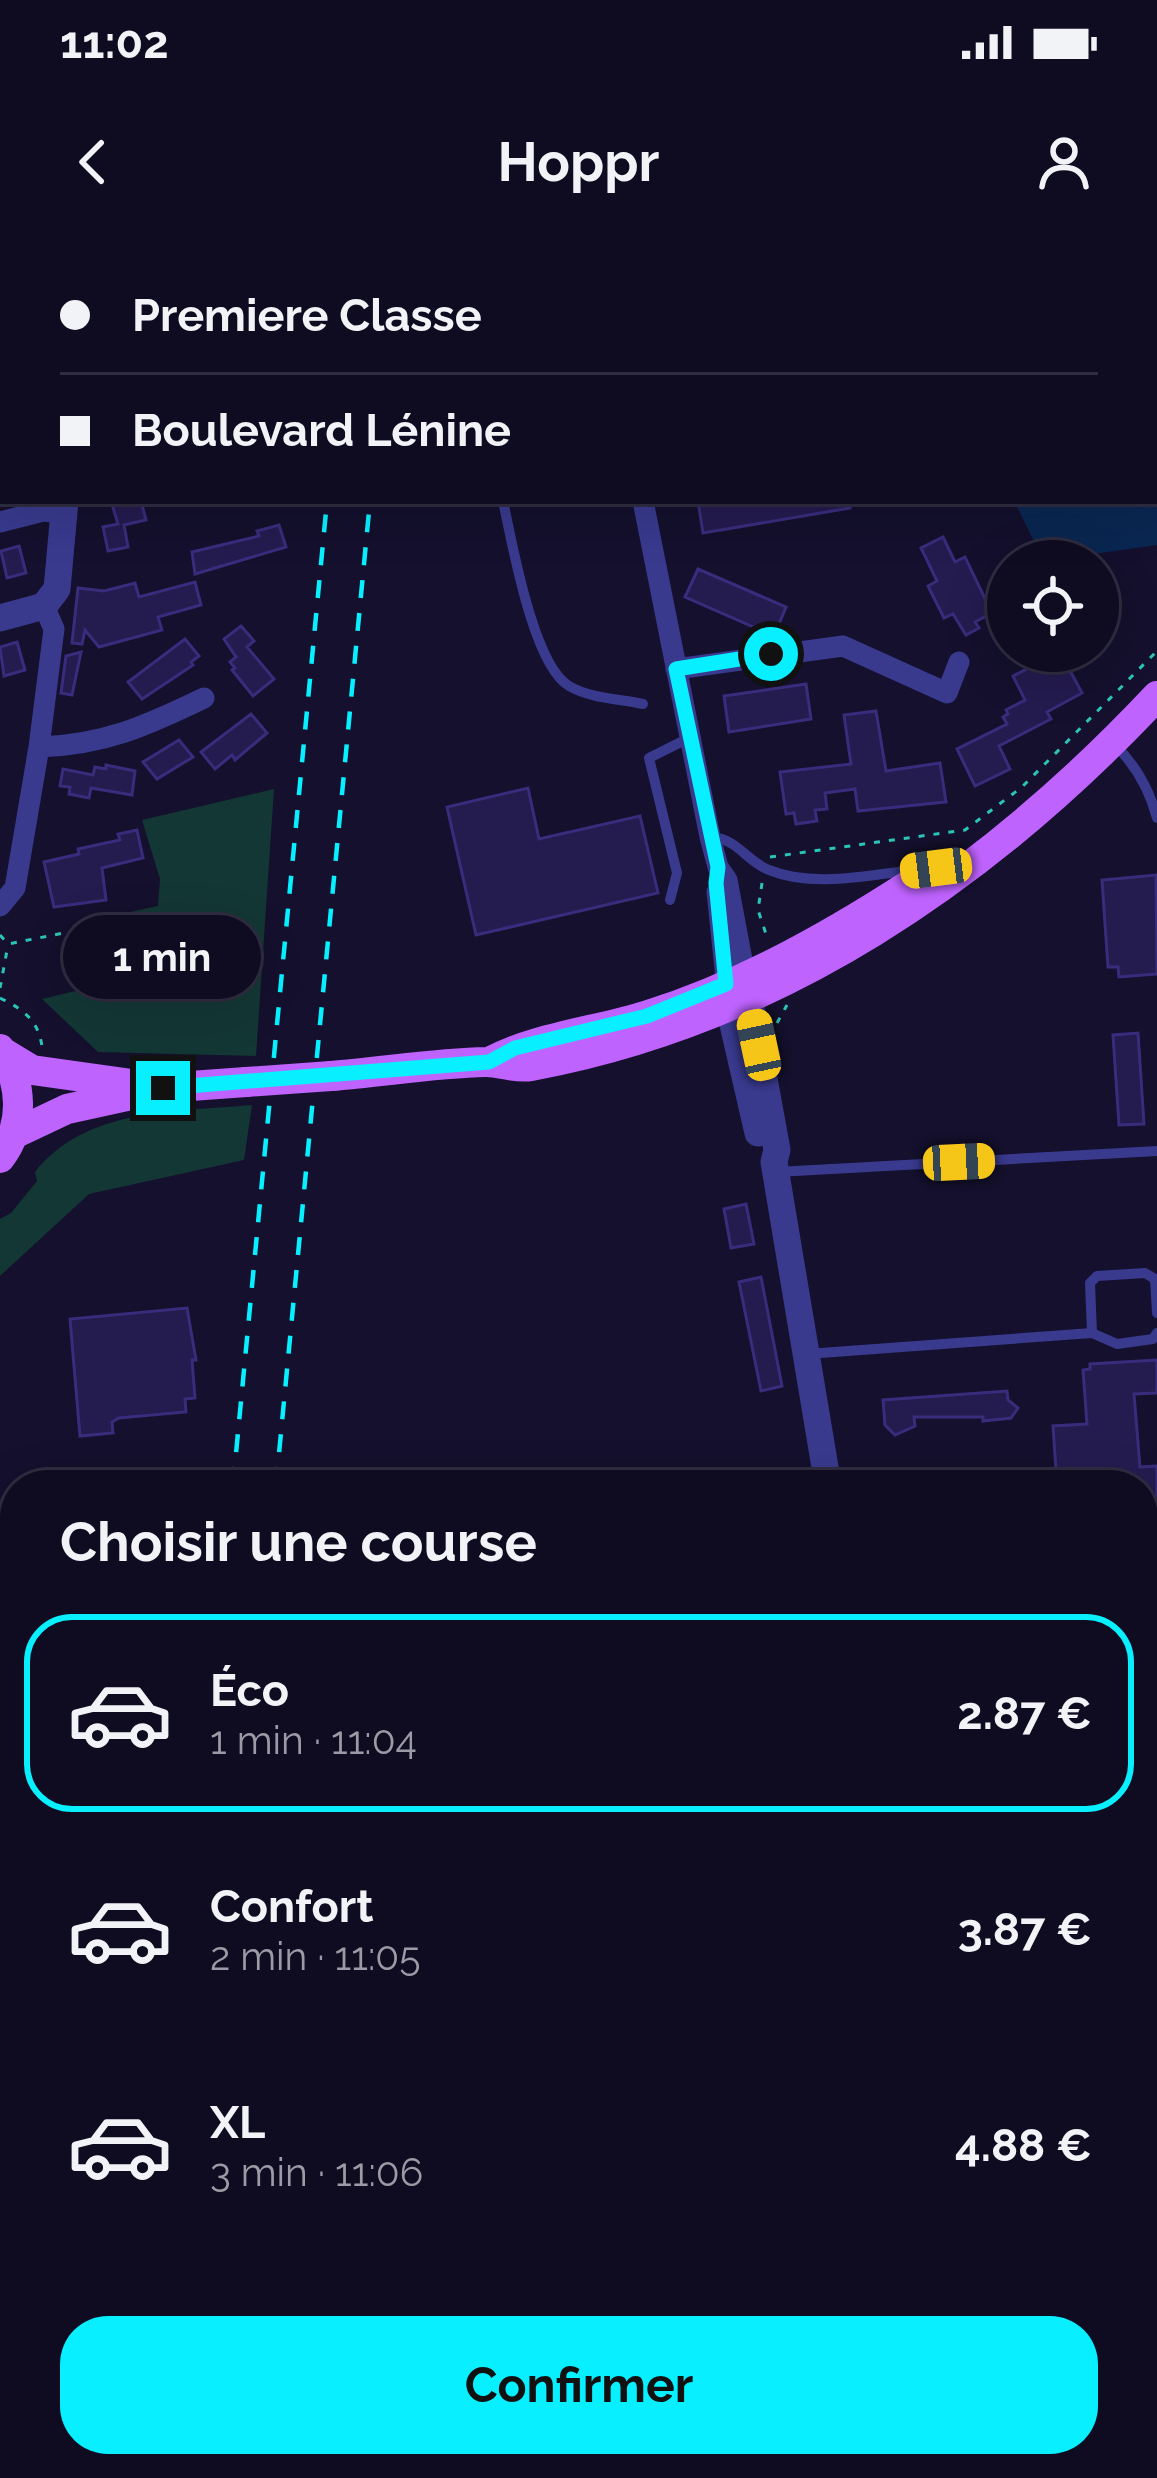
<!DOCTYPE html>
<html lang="fr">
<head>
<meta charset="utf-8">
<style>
	body { margin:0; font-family:Raleway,sans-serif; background:#18152a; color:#f1f3f6; height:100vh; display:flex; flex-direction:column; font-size:45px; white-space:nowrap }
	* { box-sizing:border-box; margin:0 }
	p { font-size:39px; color:#9b9ba5 }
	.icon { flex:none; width:66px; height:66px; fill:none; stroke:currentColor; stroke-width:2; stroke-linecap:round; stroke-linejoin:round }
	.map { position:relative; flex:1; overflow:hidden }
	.side { position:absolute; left:0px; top:1230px; width:1158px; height:1008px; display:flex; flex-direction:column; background:#0f0c22; border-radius:48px 48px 0 0; box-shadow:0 12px 48px #0002,0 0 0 3px #2f2c40 }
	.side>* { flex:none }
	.banner { position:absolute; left:0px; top:0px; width:1158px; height:264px; box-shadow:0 12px 48px #0002,0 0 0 3px #2f2c40; display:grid; align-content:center; height:264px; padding:0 60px; background:#0f0c22 }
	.controls { position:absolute; left:987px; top:300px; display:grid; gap:24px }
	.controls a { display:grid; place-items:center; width:132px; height:132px; border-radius:50%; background:#0f0c22; box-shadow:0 12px 48px #0002,0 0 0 3px #2f2c40; font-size:60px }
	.end { position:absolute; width:54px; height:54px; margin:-27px; border:15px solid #08f0ff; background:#111; box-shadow:0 0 0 6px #111 }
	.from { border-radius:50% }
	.bubble { position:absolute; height:84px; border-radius:42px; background:#0f0c22; box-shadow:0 12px 48px #0002,0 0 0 3px #2f2c40; font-size:39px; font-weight:700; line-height:84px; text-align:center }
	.car { position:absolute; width:36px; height:72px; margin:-36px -18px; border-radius:15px; box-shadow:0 0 9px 3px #0007; background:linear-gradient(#f5c518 24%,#345 0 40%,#f5c518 0 76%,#345 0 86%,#f5c518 0) }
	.banner b { display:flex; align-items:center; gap:42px; height:114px; font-size:45px }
	.banner b+b { border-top:3px solid #2f2c40 }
	.banner i { width:30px; height:30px; background:#f1f3f6 }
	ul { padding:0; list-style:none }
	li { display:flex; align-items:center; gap:36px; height:198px; margin:0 24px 18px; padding:0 36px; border:6px solid transparent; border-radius:48px }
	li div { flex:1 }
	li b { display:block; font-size:45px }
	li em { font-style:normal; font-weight:700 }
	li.active { border-color:#08f0ff }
	li>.icon { width:108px; height:108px; stroke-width:1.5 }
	h2 { padding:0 60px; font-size:54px; line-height:144px }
	.cta { display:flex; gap:24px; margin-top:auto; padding:24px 60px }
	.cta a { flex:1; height:138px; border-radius:48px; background:#08f0ff; color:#111; font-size:48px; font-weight:700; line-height:138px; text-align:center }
	.status { display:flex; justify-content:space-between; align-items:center; height:84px; padding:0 60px; background:#0f0c22; direction:ltr }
	.status svg { height:33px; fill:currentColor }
	header { display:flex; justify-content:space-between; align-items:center; height:156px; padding:0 60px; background:#0f0c22; font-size:54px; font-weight:700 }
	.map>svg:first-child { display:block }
	.green { fill:#133735 }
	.water { fill:#0a2752 }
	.building { fill:#241b4f; stroke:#392c7c; stroke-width:3 }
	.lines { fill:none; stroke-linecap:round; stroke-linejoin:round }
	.path { stroke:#2ac5b6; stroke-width:3; stroke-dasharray:6 9; stroke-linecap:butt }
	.service { stroke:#39398e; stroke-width:10 }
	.minor { stroke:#39398e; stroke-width:21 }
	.tertiary { stroke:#39398e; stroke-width:27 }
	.primary { stroke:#bf63ff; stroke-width:30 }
	.rail { stroke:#08f0ff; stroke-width:4.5; stroke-dasharray:18 15; stroke-linecap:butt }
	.primary-bridge { stroke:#bf63ff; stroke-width:30 }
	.route { stroke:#08f0ff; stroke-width:15 }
</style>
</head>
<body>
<div class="status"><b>11:02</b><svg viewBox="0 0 49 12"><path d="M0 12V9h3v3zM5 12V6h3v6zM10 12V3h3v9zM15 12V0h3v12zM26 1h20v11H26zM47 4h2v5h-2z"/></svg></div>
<header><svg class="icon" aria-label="back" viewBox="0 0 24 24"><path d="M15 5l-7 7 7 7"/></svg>Hoppr<svg class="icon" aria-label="person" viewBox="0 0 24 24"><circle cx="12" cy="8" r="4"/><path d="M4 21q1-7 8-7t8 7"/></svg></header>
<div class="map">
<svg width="1157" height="2238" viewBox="0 0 1157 2238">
	<rect width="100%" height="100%" fill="#14102d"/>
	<!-- green -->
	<path class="green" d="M274,549L256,816L98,812L42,759L84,749L98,679L158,666L160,639L142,580Z
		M252,865L244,920L89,954L0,1036V979L11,973L37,941L35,932C87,867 176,872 252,865Z
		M15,1736V1955H0V1737Z"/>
	<!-- water -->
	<path class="water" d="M981,0H1157V305L1044,321L1014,261H1155V3Z"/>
	<!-- building -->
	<path class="building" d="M111,261H141L146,280L124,285L128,307L108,311L103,287L118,284Z
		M698,261H849L850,268L703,293Z
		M279,285L286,307L195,334L192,312L259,296L257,291Z
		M943,297L955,322L965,317L992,373L975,382L979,388L966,395L953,374L944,378L928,346L937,341L921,308Z
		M19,306L26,333L7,338L1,311Z
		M698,329L786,367L774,396L685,357Z
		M195,342L201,365L158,377L162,390L99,407L85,390L82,404L72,403L78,348L104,351L135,343L139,357Z
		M241,386L254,401L247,407L274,439L253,456L232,430L235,428L230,422L236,417L224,399Z
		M185,399L199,416L191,422L193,425L142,459L128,442Z
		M17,402L25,430L4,436L0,407Z
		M81,412L72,455L61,453L66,416Z
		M1060,412L1082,453L1047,472L1051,479L999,506L1010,529L975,546L957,509L1007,484L1003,477L1008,474L1006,470L1025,460L1013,436Z
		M806,444L811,479L729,492L724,456Z
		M876,471L886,531L940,523L946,562L858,571L855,549L825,553L827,569L815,570L817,581L796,584L794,573L786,574L780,532L851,524L844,475Z
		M251,474L267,493L235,520L232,515L215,529L201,512Z
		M179,500L193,517L157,539L143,522Z
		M106,525L135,531L132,555L91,548L89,558L69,554L70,547L60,546L63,529L93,535L95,527L106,529Z
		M528,548L539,599L640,576L658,653L476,695L447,567Z
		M137,590L143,618L102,628L106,660L54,667L44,622L79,614L78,609L120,600L118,594Z
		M1156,635L1157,734L1119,737L1118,727H1108L1102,640Z
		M1138,793L1144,884L1119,885L1113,795Z
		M746,964L754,1004L731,1008L724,969Z
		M761,1037L782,1146L761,1151L739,1042Z
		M187,1068L196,1120H192L195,1158L185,1159L186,1172L119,1178L112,1182L113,1193L80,1196L70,1079Z
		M1157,1120V1153L1134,1154L1140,1227L1157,1226V1475L1143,1476V1245H1057L1053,1186L1087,1184L1083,1130L1090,1129V1124Z
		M1007,1151L1008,1160L1018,1168L1011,1178L983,1181V1177H914L915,1186L895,1195L885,1185L883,1160Z
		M15,1302V1408L0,1409V1303Z
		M1157,1716V1931H1143V1717Z
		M1143,2013L1157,2015V2143L1143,2141Z
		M961,2223H1090L1088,2238H959Z"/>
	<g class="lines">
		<!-- path -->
		<path class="path" d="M770,617L965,590L1022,547L1157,411
			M762,643L758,670L767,697
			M0,695L8,704L89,688L104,699L115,732
			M0,748L8,705
			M0,758C23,769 39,781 42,807
			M777,783L787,765
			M0,1969L15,1970"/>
		<!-- service -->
		<path class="service" d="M140,0L146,3
			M186,0V3
			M268,0L269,3
			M0,20L3,19
			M0,188H3
			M503,261C512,302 533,425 569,446C589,458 620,459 643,464
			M1114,504C1136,525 1149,548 1157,578
			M711,597C738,599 746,621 769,630C813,648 869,635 914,630
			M670,660L677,633L649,518L691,497
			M777,932L1157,911
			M1092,1093L1090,1043L1097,1036L1145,1033L1155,1039L1157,1073
			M807,1114L1092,1093L1117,1104L1153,1099L1157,1093
			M0,1433L15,1432
			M1143,1948L1157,1949
			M0,2092L6,2105L0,2176
			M1143,2195L1145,2178
			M1138,2238L1139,2223"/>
		<!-- minor -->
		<path class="minor" d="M577,0L578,3
			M868,0L870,3
			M0,71L3,70
			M643,261L710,597L718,627L727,640L745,736
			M0,282L43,271L64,273
			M676,429L843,406L947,453L959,422
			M39,507C104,505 146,486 204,458
			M717,652L728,758
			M0,666L15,648L39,507L54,389L44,366
			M0,1520L15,1519
			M0,1662L15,1661
			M0,2016L15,2040
			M18,2238L19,2223"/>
		<!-- tertiary -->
		<path class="tertiary" d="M70,3V0
			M0,378L44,366L57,349L65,261
			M746,740L777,910L774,922L828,1245
			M729,767L758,893
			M696,2223L698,2238"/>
		<!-- primary -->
		<path class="primary" d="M0,809C23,842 25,885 0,918
			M4,813L32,830L139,845
			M489,822C538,796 595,792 648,775C747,744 841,690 927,633
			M331,836C382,832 435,823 486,822C501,822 516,829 531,826C779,780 987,637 1157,456
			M14,894L67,869L163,848L246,842"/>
		<!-- rail -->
		<path class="rail" d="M352,3V0
			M395,3V0
			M233,1245L327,261
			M276,1245L370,261
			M1143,1661L1157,1670
			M140,2238L142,2223
			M172,2238L173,2223"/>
		<!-- primary-bridge -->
		<path class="primary-bridge" d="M246,842L331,836"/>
	</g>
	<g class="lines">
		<!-- route -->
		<path class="route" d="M163,848L489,822L515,808L647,776L726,744L716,643L718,627L676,429L771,414"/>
	</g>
</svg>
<div class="controls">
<a><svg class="icon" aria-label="locate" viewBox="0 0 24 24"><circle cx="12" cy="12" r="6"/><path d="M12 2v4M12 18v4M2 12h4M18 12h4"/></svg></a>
</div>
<i class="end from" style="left:771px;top:414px"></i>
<i class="end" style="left:163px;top:848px"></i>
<div class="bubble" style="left:63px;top:675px;width:198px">1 min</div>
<i class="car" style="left:936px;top:628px;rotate:263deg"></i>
<i class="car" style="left:759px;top:805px;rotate:348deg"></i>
<i class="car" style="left:959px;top:922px;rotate:87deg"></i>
<div class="banner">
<b><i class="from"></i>Premiere Classe</b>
<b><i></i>Boulevard Lénine</b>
</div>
<section class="side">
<h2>Choisir une course</h2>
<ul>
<li class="active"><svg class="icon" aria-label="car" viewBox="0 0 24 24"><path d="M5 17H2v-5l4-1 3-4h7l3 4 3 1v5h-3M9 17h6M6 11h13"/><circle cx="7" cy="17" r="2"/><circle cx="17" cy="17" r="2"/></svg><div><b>Éco</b><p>1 min · 11:04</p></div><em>2.87 €</em></li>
<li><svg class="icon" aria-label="car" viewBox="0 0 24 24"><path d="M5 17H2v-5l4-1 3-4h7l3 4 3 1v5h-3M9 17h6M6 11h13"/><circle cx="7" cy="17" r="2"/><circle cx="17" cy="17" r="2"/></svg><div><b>Confort</b><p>2 min · 11:05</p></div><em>3.87 €</em></li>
<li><svg class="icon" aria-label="car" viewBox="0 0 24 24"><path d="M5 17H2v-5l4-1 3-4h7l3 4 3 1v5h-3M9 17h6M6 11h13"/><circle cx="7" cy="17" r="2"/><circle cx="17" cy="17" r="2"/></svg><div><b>XL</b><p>3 min · 11:06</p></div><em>4.88 €</em></li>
</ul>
<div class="cta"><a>Confirmer</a></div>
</section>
</div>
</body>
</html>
